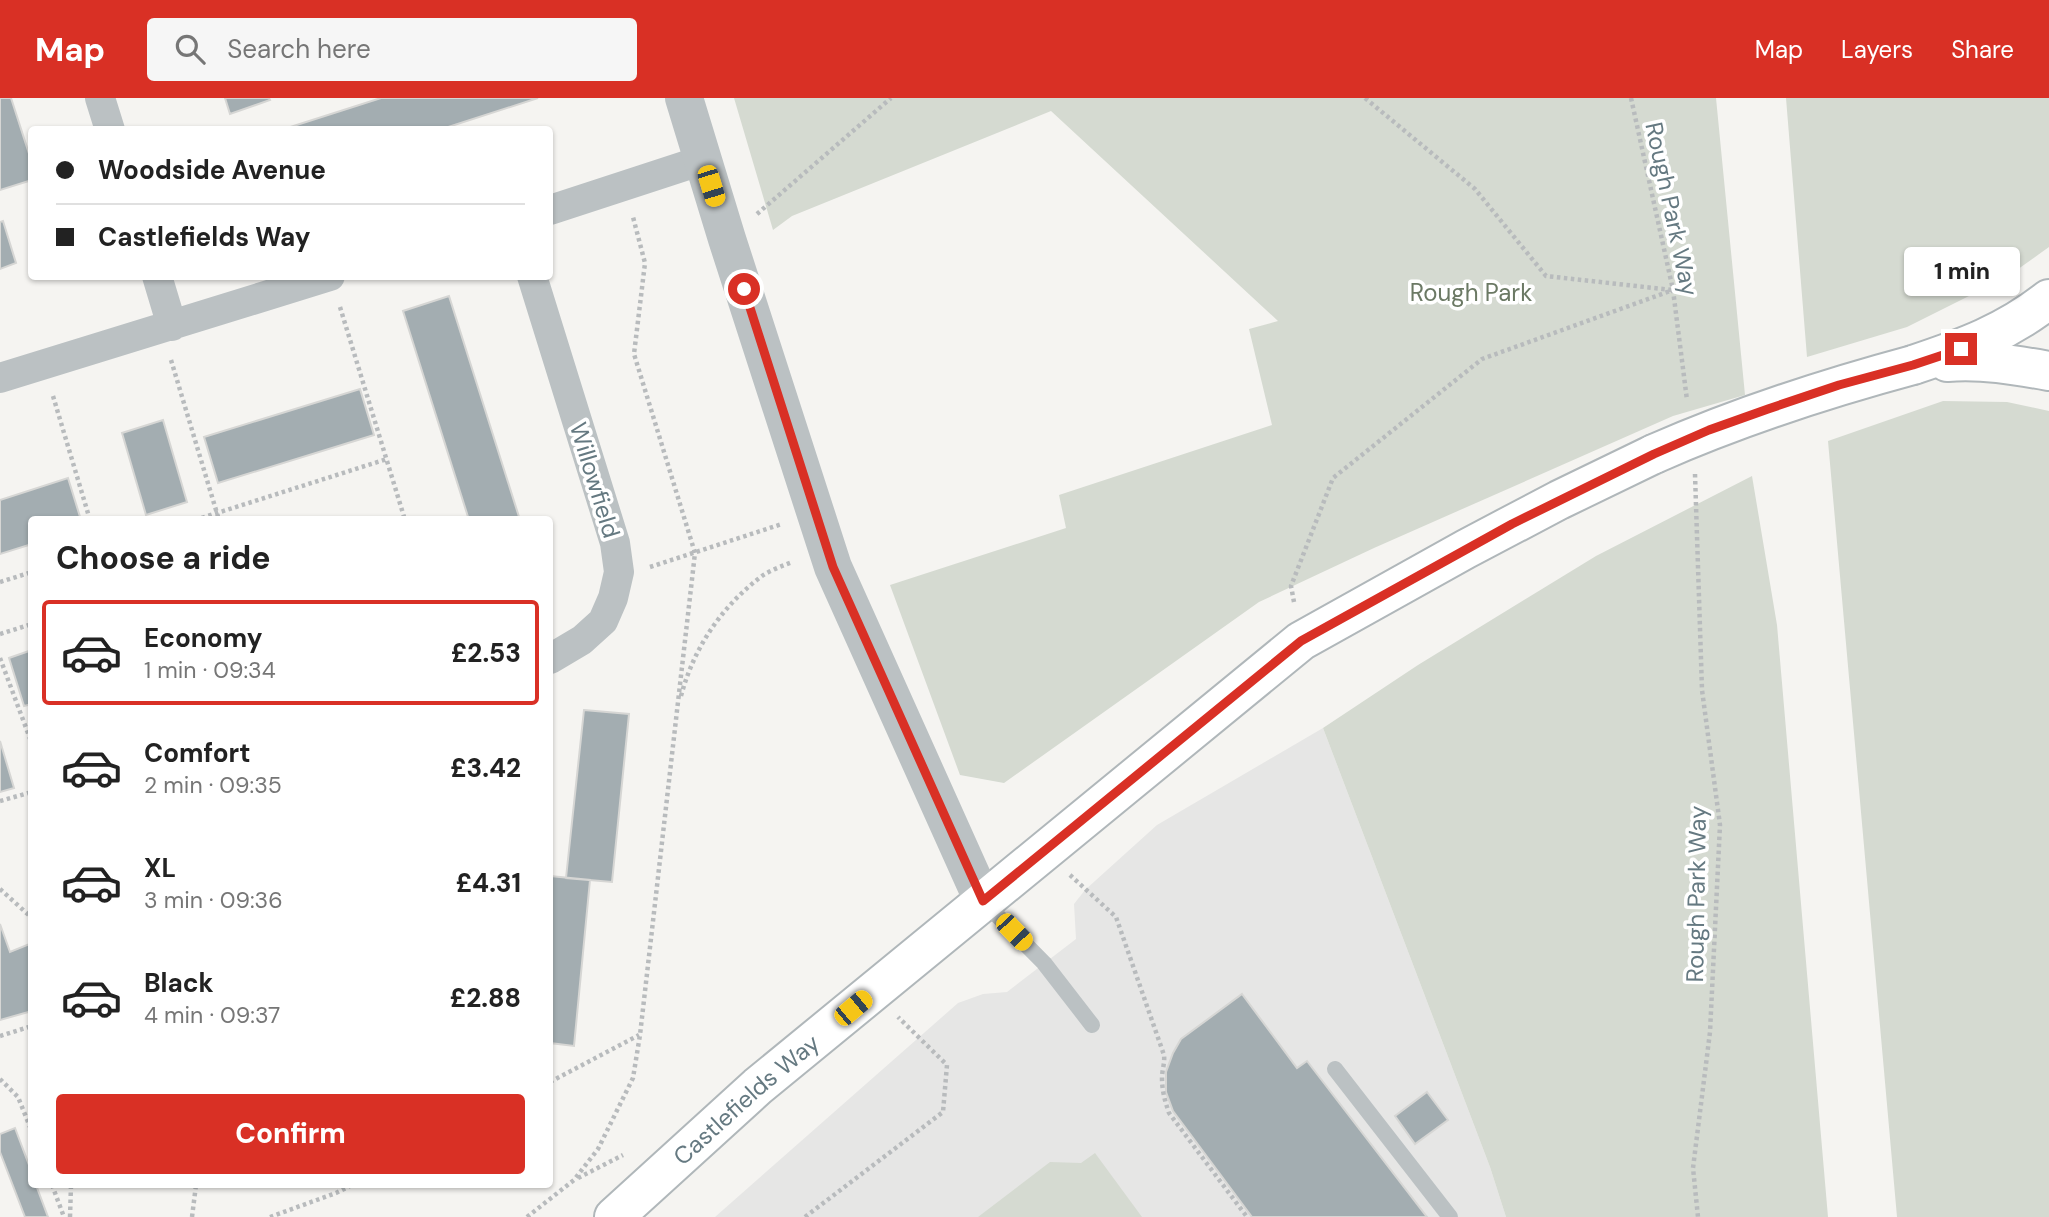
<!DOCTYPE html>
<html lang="en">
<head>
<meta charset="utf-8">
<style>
	body { margin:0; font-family:"DM Sans",sans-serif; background:#f6f6f6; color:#222; height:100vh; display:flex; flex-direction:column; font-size:26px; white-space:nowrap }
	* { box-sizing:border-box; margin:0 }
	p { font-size:23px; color:#767676 }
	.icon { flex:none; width:38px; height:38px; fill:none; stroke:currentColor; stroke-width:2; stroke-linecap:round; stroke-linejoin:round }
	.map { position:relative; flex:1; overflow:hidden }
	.panel { position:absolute; left:28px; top:418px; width:525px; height:672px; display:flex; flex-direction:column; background:#fff; border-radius:7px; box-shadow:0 2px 5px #0004 }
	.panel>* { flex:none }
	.guide { position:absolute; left:28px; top:28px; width:525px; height:154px; border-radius:7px; box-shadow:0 2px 5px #0004; display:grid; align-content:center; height:154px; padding:0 28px; background:#fff }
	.end { position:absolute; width:32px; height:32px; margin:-16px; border:9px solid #d93025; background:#fff; box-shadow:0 0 0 4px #fff }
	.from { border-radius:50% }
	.bubble { position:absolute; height:49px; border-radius:7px; background:#fff; box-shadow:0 2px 5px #0004; font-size:23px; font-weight:800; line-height:49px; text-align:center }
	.car { position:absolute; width:21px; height:42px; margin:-21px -10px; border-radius:9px; box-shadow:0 0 5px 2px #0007; background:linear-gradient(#f5c518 24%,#345 0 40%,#f5c518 0 76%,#345 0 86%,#f5c518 0) }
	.guide b { display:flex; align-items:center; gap:24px; height:66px; font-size:26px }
	.guide b+b { border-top:2px solid #e0e0e0 }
	.guide i { width:18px; height:18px; background:#222 }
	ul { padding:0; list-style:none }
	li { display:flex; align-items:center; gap:21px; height:105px; margin:0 14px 10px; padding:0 14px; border:4px solid transparent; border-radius:7px }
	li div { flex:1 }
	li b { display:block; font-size:26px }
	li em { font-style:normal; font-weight:800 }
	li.selected { border-color:#d93025 }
	li>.icon { width:63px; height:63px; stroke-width:1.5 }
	h2 { padding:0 28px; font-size:32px; line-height:84px }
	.cta { display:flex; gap:14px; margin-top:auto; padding:14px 28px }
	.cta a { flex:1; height:80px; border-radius:7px; background:#d93025; color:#fff; font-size:28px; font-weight:800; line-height:80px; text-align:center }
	header { display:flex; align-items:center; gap:42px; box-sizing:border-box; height:98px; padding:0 35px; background:#d93025; color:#fff }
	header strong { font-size:33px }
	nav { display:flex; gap:38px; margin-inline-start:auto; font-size:24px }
	.search { width:490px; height:63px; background:#f6f6f6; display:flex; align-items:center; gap:18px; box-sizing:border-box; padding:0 24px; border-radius:7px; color:#767676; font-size:26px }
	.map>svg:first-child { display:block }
	.built { fill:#e6e6e5 }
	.green { fill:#d5dad1 }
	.building { fill:#a3adb1; stroke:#d6d6d4; stroke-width:2 }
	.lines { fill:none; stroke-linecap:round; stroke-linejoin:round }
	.secondary-casing { stroke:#b0b7ba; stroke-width:42 }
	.path { stroke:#b8bbbd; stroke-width:4.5; stroke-dasharray:3.5 3.5; stroke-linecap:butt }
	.service { stroke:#bbc1c3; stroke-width:16 }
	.minor { stroke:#bbc1c3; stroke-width:30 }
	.tertiary { stroke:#bbc1c3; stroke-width:38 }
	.secondary { stroke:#fff; stroke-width:38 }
	.secondary-bridge-casing { stroke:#b0b7ba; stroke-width:42; stroke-linecap:butt }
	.secondary-bridge { stroke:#fff; stroke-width:38 }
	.route { stroke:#d93025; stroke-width:9 }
	.labels { text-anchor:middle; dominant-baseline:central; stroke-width:7; stroke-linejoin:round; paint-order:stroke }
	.street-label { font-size:24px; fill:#657981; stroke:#fff }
	.park-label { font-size:24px; fill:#6b7964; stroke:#fff }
</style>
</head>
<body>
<header>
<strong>Map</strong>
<div class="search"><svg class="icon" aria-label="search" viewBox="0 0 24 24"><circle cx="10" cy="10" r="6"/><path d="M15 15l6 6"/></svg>Search here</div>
<nav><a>Map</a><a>Layers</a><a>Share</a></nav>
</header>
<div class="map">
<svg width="2049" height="1119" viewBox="0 0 2049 1119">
	<rect width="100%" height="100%" fill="#f5f4f1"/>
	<!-- built -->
	<path class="built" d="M1323,630L1490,1069L1506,1119H715L958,905L983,896L1007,894L1076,841L1074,806L1085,792L1157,727Z"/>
	<!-- green -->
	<path class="green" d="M734,0H1716L1745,297L1673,318L1374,450L1259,504L1004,685L960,677L890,487L1066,430L1059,397L1272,327L1249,231L1278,223L1051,13L792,118L773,132Z
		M1786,0H2049V149L2007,179L1907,229L1807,259Z
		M1943,303L2007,304L2049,313V1119H1897L1828,343Z
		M1752,378L1777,527L1828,1119H1506L1490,1069L1323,630L1418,567L1596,458Z
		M1095,1055L1142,1119H978L1050,1064L1081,1065Z"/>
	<!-- building -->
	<path class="building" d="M0,0H11L32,65V82L0,92Z
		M225,0H269L270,2L230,16Z
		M381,0H538L439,32H281Z
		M3,123L16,165L0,171V124Z
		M449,198L520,422H469L403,213Z
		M360,291L374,337L218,385L204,339Z
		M163,322L187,404L146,417L122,335Z
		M68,380L81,422H32V446L0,456V402Z
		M32,552V606L24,608L9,560Z
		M584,612L629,616L612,784L566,780Z
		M0,643L14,690L0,694Z
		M550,778L590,782L574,948L550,945Z
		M0,826L10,854L32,845V913L0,922Z
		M1242,896L1297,970L1307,963L1427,1119H1252L1173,1013L1166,994V974L1173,955L1181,941Z
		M1427,994L1448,1022L1415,1046L1395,1018Z
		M15,1030L32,1075V1087H36L48,1119H25L0,1054V1036Z"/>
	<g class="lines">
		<!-- secondary casing -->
		<g class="secondary-casing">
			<g id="secondary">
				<path d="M1947,264C1981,261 2015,267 2049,273"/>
				<path d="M1913,267C1964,250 2006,235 2049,201"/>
				<path id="s1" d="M614,1119L758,988L1301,543L1466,451L1559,402L1654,356"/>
			</g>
		</g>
		<!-- path -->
		<path class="path" d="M1365,0L1475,91L1546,178L1672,192
			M1631,0L1673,192L1687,302
			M757,116L891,0
			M340,209L405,422
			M171,262L219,422
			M53,298L90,422
			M1695,376L1702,592L1720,727L1710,934L1693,1070L1698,1119
			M195,422L387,361
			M650,469L782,426
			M0,484L32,474
			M1294,504L1291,488L1333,380L1482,261L1673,192
			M0,536L32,526
			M0,560L32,646
			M681,598C694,549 722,508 762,478C771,472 782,468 792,464
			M0,703L32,694
			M1070,777L1116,819L1164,957C1165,965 1162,972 1162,980C1162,993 1165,1003 1169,1015L1247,1119
			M0,791L32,820
			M0,938L32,928
			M0,981L18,999L32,1034
			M550,984L639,937
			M578,1080L623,1057
			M52,1087L64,1119
			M70,1119L71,1087
			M192,1119L196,1087
			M270,1119L336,1095L352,1087
			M527,1119L574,1082L598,1051L633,980L640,937L695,455L634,256L645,165L633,119
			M805,1119L943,1014L947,967L898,919"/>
		<!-- service -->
		<path class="service" d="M983,803L1044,865L1092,927
			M1335,971L1450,1119"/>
		<!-- minor -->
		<path class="minor" d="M100,0L110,32
			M550,112L703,62
			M157,178L172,228
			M532,178L615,445L619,474L613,500L603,523L582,542L550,561
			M0,280L330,178"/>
		<!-- tertiary -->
		<path class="tertiary" d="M684,0L727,141L833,469L983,803"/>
		<!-- secondary -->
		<use href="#secondary" class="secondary"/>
		<!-- secondary-bridge casing -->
		<g class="secondary-bridge-casing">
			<path id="secondary-bridge" d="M1654,356C1738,319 1824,291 1913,267"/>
		</g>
		<!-- secondary-bridge -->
		<use href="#secondary-bridge" class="secondary-bridge"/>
	</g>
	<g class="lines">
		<!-- route -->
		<path class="route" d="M744,191L833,469L983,803L1301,543L1512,426L1654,356L1709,332L1768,311L1839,287L1913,267L1961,251"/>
	</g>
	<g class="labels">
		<!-- street labels -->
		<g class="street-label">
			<text transform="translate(1672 111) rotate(78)">Rough Park Way</text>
			<text transform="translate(595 382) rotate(73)">Willowfield</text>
			<text transform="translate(1696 796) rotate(-89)">Rough Park Way</text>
			<text stroke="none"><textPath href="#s1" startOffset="177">Castlefields Way</textPath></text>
		</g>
		<!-- park labels -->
		<g class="park-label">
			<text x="1471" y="194">Rough Park</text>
		</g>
	</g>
</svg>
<i class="end from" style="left:744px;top:191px"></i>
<i class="end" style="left:1961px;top:251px"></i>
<div class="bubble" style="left:1904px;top:149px;width:116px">1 min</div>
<i class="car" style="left:711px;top:88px;rotate:163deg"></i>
<i class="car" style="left:1014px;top:834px;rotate:136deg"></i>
<i class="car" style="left:853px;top:910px;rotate:50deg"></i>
<div class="guide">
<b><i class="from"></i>Woodside Avenue</b>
<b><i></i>Castlefields Way</b>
</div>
<section class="panel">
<h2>Choose a ride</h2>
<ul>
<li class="selected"><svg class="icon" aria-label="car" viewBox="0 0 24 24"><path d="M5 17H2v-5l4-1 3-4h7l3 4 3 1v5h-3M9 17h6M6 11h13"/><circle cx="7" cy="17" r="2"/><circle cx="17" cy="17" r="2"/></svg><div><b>Economy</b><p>1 min · 09:34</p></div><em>£2.53</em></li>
<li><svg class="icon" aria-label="car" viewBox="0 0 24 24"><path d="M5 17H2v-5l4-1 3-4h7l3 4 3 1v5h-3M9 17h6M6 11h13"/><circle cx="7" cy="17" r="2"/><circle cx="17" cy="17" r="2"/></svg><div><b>Comfort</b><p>2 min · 09:35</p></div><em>£3.42</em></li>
<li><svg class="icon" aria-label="car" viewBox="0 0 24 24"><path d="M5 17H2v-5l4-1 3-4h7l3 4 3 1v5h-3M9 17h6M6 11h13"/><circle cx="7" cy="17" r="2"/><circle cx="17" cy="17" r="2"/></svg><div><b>XL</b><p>3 min · 09:36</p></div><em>£4.31</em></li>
<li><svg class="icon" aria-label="car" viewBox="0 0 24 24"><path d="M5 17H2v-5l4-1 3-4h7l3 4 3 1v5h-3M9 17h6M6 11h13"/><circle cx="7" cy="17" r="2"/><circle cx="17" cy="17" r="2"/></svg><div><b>Black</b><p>4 min · 09:37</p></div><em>£2.88</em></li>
</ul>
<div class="cta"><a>Confirm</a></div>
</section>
</div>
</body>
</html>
